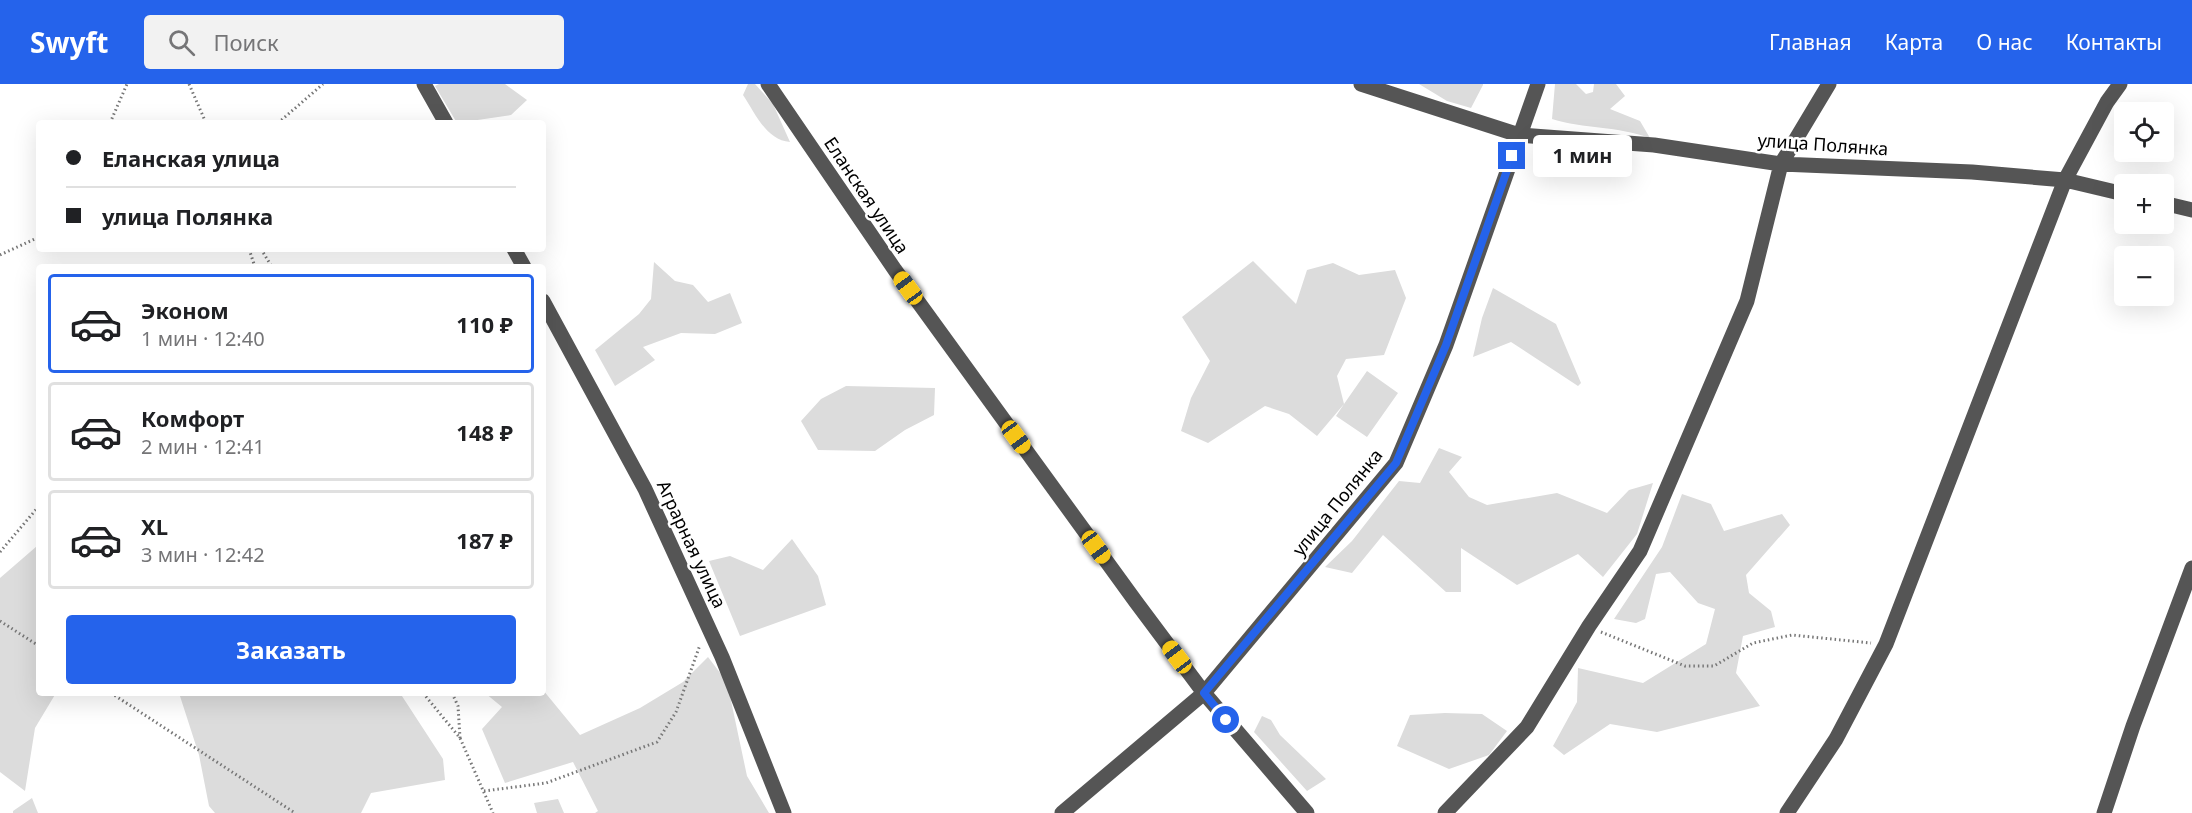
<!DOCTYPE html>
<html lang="ru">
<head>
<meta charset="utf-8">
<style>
	body { margin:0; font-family:"Noto Sans",sans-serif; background:#f2f2f2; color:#202124; height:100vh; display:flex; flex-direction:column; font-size:22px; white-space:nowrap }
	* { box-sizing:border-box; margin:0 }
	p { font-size:20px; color:#757577 }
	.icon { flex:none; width:33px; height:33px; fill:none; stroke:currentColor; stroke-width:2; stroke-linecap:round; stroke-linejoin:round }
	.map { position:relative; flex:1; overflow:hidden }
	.panel { position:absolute; left:36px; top:180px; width:510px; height:432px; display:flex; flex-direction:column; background:#fff; border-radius:6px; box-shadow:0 6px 24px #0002 }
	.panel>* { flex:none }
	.banner { position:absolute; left:36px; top:36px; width:510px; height:132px; border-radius:6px; box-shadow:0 6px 24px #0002; display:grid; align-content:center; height:132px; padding:0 30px; background:#fff }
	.buttons { position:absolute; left:2114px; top:18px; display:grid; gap:12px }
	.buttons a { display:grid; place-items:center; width:60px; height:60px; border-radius:6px; background:#fff; box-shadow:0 6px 24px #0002; font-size:30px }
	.end { position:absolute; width:27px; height:27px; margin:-14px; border:8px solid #2563eb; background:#fff; box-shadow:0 0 0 3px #fff }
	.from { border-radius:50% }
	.bubble { position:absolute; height:42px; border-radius:6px; background:#fff; box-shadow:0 6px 24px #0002; font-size:20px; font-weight:700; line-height:42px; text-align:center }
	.car { position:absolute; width:18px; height:36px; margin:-18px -9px; border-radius:8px; box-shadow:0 0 4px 2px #0007; background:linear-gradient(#f5c518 24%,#345 0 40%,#f5c518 0 76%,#345 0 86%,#f5c518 0) }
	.banner b { display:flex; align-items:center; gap:21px; height:57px; font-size:22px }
	.banner b+b { border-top:2px solid #e0e0e0 }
	.banner i { width:15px; height:15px; background:#202124 }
	ul { padding:10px 0 0; list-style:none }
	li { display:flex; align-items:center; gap:18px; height:99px; margin:0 12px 9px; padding:0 18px; border:3px solid #e0e0e0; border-radius:6px }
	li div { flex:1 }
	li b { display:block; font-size:22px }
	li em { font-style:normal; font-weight:700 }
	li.active { border-color:#2563eb }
	li>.icon { width:54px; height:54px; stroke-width:1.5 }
	.button { display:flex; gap:12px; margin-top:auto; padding:12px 30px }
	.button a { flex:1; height:69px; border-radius:6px; background:#2563eb; color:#fff; font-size:24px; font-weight:700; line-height:69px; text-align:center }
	header { display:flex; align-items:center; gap:36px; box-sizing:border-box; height:84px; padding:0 30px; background:#2563eb; color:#fff }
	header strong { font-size:28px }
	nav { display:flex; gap:33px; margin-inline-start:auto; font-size:21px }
	.search { width:420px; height:54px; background:#f2f2f2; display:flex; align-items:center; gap:15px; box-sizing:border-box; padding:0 21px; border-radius:6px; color:#757577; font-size:22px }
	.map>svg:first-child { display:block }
	.green { fill:#dcdcdc }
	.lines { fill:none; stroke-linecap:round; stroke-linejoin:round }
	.path { stroke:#777; stroke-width:3; stroke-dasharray:1.5 3; stroke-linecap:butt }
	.minor { stroke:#555; stroke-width:15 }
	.route { stroke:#2563eb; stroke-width:8 }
	.labels { text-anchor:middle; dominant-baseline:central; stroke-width:5; stroke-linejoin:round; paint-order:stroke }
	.street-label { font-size:18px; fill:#000; stroke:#fff }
</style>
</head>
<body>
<header>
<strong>Swyft</strong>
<div class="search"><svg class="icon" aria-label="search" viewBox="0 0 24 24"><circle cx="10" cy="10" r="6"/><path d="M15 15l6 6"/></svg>Поиск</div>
<nav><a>Главная</a><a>Карта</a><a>О нас</a><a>Контакты</a></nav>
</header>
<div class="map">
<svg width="2192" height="729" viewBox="0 0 2192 729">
	<rect width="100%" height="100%" fill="#fff"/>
	<!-- green -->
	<path class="green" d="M439,0H505L527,16L511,31L457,39L435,2Z
		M748,0H755L773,20L790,58C766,56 755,29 743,11Z
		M1419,0H1483V1L1471,24L1447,17Z
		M1555,0H1576L1586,10L1593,8L1594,0H1616L1625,12L1610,25L1640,37L1650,54C1618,42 1584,45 1552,35Z
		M1253,177L1296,220L1307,186L1333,179L1359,191L1395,186L1406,214L1384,271L1346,275L1337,292L1344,320L1367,287L1398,309L1367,353L1336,332L1344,320L1317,352L1289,330L1265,322L1208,359L1181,347L1191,314L1210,277L1182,233Z
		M654,178L675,197L693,201L708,218L730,209L742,239L715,250L681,249L643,263L655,276L615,302L595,266L639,230L651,215Z
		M1493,204L1556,240L1581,299L1578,302L1511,258L1473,273L1482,234Z
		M846,302L935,304L934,331L905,346L875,367L818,366L801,337L821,315Z
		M1439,364L1462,373L1449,388L1469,413L1487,421L1557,409L1607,429L1629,406L1653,399L1637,450L1603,493L1578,470L1517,501L1461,464V508H1446L1383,451L1352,489L1325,483L1352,457L1399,397L1420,399Z
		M1682,410L1711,420L1724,447L1782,430L1790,441L1746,491L1749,509L1771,527L1775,543L1743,552L1736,589L1760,622L1657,648L1610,640L1564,671L1553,662L1577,618L1578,584L1643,599L1706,560L1715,525L1698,519L1670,488L1656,490L1645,535L1636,539L1614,535L1662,463Z
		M792,455L818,492L826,521L740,552L709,477L730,472L763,486Z
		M37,462H39V609H56L35,644L25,707L0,688V494Z
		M708,573L727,598L747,692L769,729H595L598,727L573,678L505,699L482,645L502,623L485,609H543V606L580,651L640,624L683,598Z
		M179,609H400L443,675L445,696L371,709L361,729H215L209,722L199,671Z
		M1445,629L1482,630L1507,647L1489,671L1449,685L1397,662L1410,631Z
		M1262,632L1271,636L1280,651L1326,695L1307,707L1254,648Z
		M32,714L38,729H13V727Z
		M558,715L564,729H537L534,719Z"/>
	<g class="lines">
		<!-- path -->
		<path class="path" d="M189,0L206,39
			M110,39L127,0
			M278,39L323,0
			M249,165L255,183
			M261,165L272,183
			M0,171L39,153
			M0,468L39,422
			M0,537L39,562
			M1601,548L1685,582H1714L1753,559L1792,551L1871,559
			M111,609L295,729
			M423,609L460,654L493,729
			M452,609L458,622L460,654
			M484,707L546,699L657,658L676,628L700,561"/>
		<!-- minor -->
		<path class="minor" d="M424,0L446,39
			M768,0L895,186L1136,518L1204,609L1307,729
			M1361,0L1519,51L1654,61L1781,80L1972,88L2065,96L2124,110
			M2163,119L2192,126
			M514,165L524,183
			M543,217L645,405L722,573L784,729
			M1062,729L1204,609L1396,379L1446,261L1538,0
			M1445,729L1527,643L1589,542L1640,467L1747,217L1781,80L1829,0
			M1787,729L1836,655L1886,560L2065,96L2107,18L2120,0
			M2104,729L2133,642L2192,484"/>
	</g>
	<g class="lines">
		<!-- route -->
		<path class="route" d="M1226,636L1204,609L1396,379L1446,261L1512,72"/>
	</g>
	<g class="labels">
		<!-- street labels -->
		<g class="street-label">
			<text transform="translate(1823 60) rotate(4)">улица Полянка</text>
			<text transform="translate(867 111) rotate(56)">Еланская улица</text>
			<text transform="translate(1337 418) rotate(-51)">улица Полянка</text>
			<text transform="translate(692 460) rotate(65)">Аграрная улица</text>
		</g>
	</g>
</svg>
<div class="buttons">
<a><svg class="icon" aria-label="locate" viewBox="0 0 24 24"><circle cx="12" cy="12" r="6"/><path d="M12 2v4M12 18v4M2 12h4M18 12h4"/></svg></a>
<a>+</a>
<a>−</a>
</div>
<i class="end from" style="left:1226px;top:636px"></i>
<i class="end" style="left:1512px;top:72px"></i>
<div class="bubble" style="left:1533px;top:51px;width:99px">1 мин</div>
<i class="car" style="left:908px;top:204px;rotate:324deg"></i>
<i class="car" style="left:1016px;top:353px;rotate:144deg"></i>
<i class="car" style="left:1096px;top:463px;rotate:144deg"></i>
<i class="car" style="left:1177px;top:573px;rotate:323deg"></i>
<div class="banner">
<b><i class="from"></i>Еланская улица</b>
<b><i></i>улица Полянка</b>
</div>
<section class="panel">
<ul>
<li class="active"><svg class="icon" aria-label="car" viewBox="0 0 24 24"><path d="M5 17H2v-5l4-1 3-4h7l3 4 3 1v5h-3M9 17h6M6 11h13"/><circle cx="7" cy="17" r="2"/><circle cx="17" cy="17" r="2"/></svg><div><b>Эконом</b><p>1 мин · 12:40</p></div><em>110 ₽</em></li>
<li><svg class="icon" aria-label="car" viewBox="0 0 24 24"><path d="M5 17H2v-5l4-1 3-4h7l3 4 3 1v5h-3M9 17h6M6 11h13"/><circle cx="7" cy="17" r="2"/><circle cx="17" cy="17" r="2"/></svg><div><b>Комфорт</b><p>2 мин · 12:41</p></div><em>148 ₽</em></li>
<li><svg class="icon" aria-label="car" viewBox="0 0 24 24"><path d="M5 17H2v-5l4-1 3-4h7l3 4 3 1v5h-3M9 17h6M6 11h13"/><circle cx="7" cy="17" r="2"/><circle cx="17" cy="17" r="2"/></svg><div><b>XL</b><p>3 мин · 12:42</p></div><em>187 ₽</em></li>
</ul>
<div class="button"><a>Заказать</a></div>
</section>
</div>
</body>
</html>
